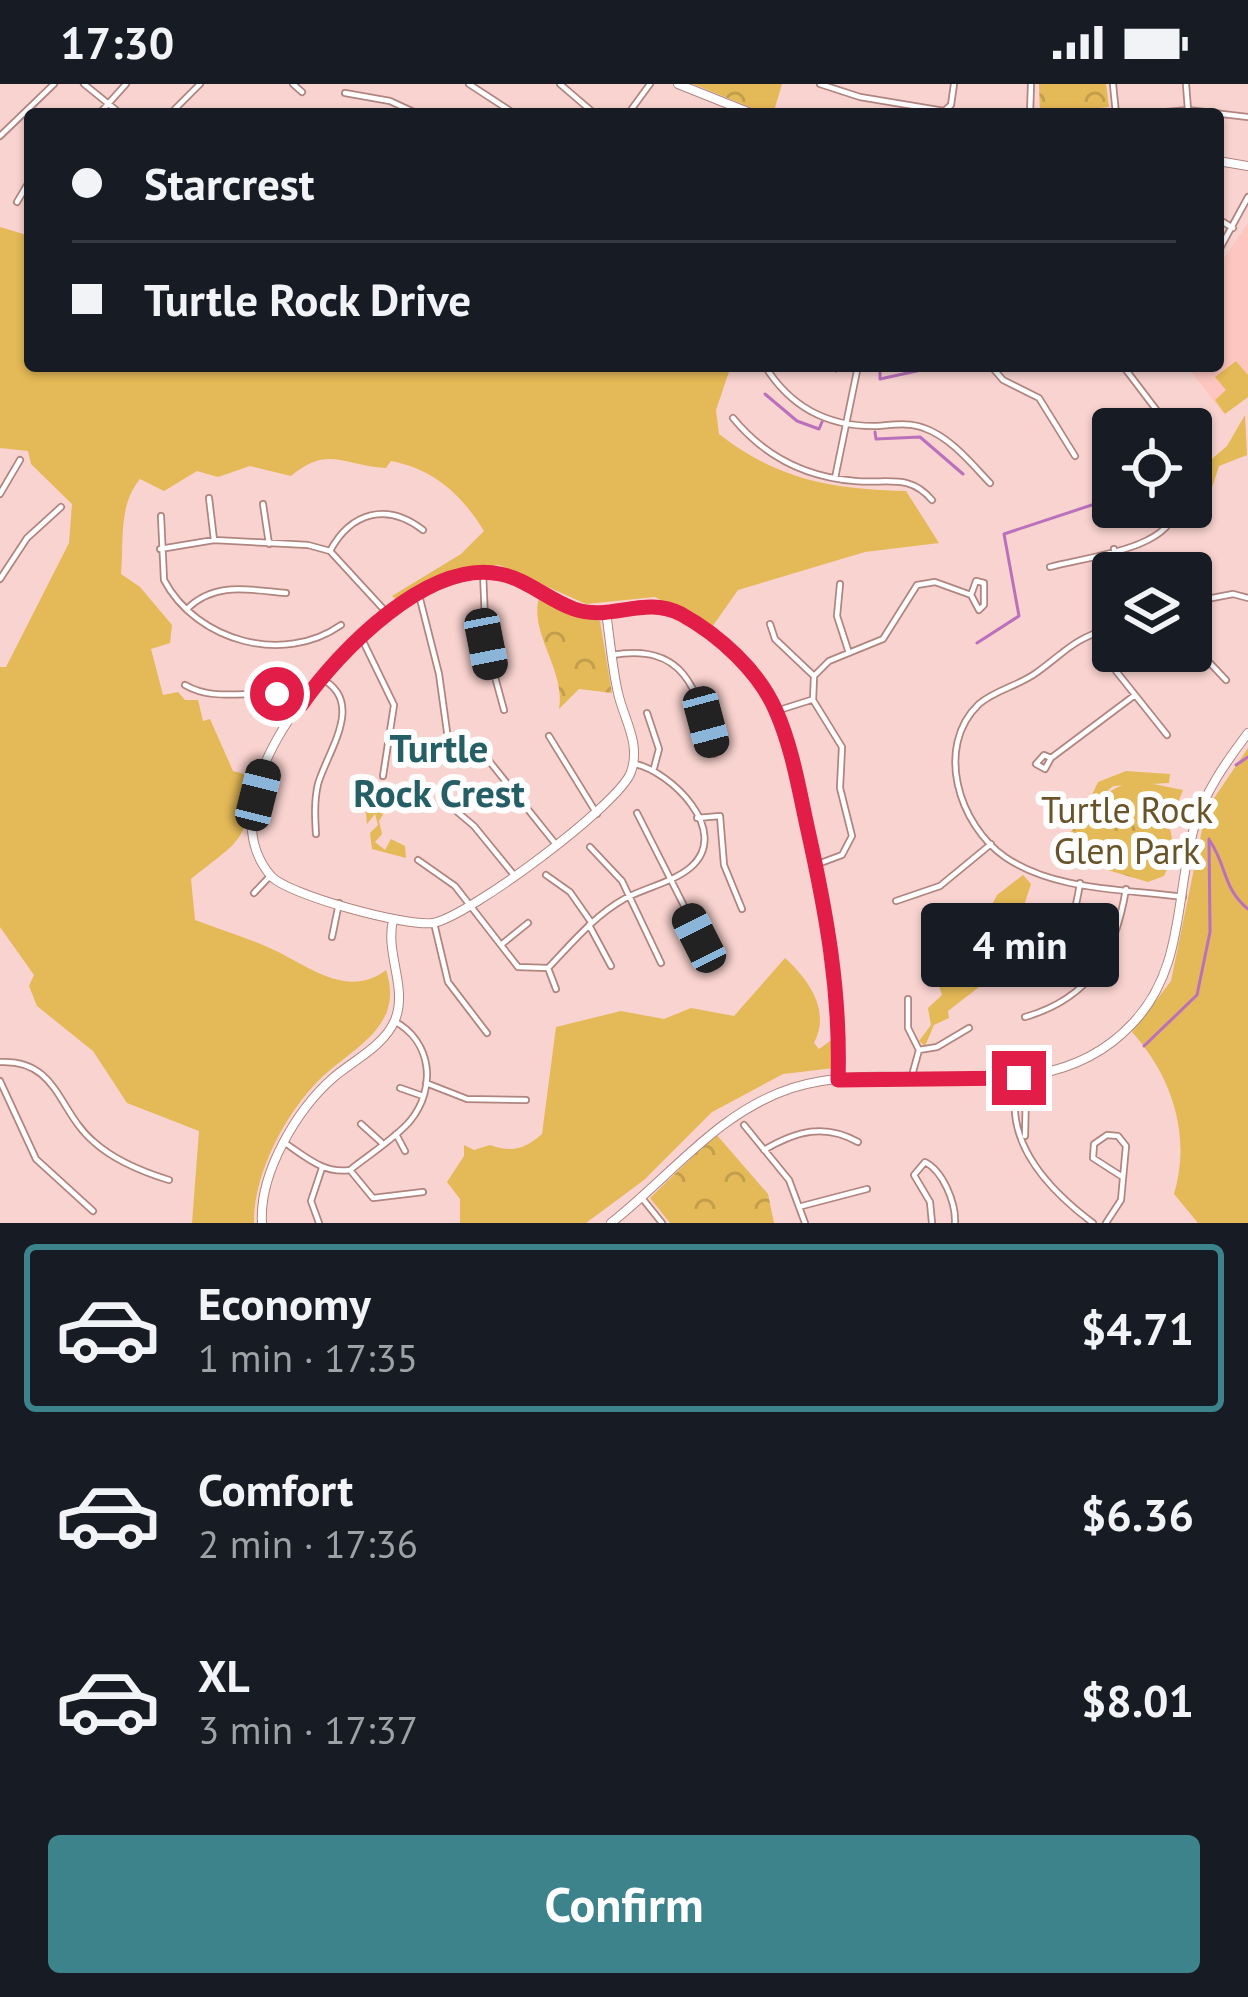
<!DOCTYPE html>
<html lang="en">
<head>
<meta charset="utf-8">
<style>
	body { margin:0; font-family:"PT Sans",sans-serif; background:#20242c; color:#f1f3f6; height:100vh; display:flex; flex-direction:column; font-size:45px; white-space:nowrap }
	* { box-sizing:border-box; margin:0 }
	p { font-size:39px; color:#9ea1a6 }
	.icon { flex:none; width:66px; height:66px; fill:none; stroke:currentColor; stroke-width:2; stroke-linecap:round; stroke-linejoin:round }
	.map { position:relative; height:1139px; overflow:hidden }
	.side { display:flex; flex-direction:column; background:#171b24; flex:1 }
	.side>* { flex:none }
	.banner { position:absolute; left:24px; top:24px; width:1200px; height:264px; border-radius:12px; box-shadow:0 3px 9px #0004; display:grid; align-content:center; height:264px; padding:0 48px; background:#171b24 }
	.tools { position:absolute; left:1092px; top:324px; display:grid; gap:24px }
	.tools a { display:grid; place-items:center; width:120px; height:120px; border-radius:12px; background:#171b24; box-shadow:0 3px 9px #0004; font-size:60px }
	.end { position:absolute; width:54px; height:54px; margin:-27px; border:15px solid #e11d48; background:#fff; box-shadow:0 0 0 6px #fff }
	.from { border-radius:50% }
	.bubble { position:absolute; height:84px; border-radius:12px; background:#171b24; box-shadow:0 3px 9px #0004; font-size:39px; font-weight:700; line-height:84px; text-align:center }
	.car { position:absolute; width:36px; height:72px; margin:-36px -18px; border-radius:15px; box-shadow:0 0 9px 3px #0007; background:linear-gradient(#222 24%,#8ab4d8 0 40%,#222 0 76%,#8ab4d8 0 86%,#222 0) }
	.banner b { display:flex; align-items:center; gap:42px; height:114px; font-size:45px }
	.banner b+b { border-top:3px solid #363941 }
	.banner i { width:30px; height:30px; background:#f1f3f6 }
	ul { padding:21px 0 0; list-style:none }
	li { display:flex; align-items:center; gap:36px; height:168px; margin:0 24px 18px; padding:0 24px; border:6px solid transparent; border-radius:12px }
	li div { flex:1 }
	li b { display:block; font-size:45px }
	li em { font-style:normal; font-weight:700 }
	li.current { border-color:#3c838c }
	li>.icon { width:108px; height:108px; stroke-width:1.5 }
	.primary-button { display:flex; gap:24px; margin-top:auto; padding:24px 48px }
	.primary-button a { flex:1; height:138px; border-radius:12px; background:#3c838c; color:#fff; font-size:48px; font-weight:700; line-height:138px; text-align:center }
	.status { display:flex; justify-content:space-between; align-items:center; height:84px; padding:0 60px; background:#171b24; direction:ltr }
	.status svg { height:33px; fill:currentColor }
	.map>svg:first-child { display:block }
	.built { fill:#fdc6c0 }
	.grass { fill:#e4b957 }
	.forest { fill:url(#forest-crowns) }
	.lines { fill:none; stroke-linecap:round; stroke-linejoin:round }
	.stream { stroke:#ba70bd; stroke-width:3 }
	.street-casing { stroke:#b08580; stroke-width:8 }
	.secondary-casing { stroke:#b08580; stroke-width:10 }
	.street { stroke:#fff; stroke-width:4.5 }
	.secondary { stroke:#fff; stroke-width:8 }
	.route { stroke:#e11d48; stroke-width:15 }
	.labels { text-anchor:middle; dominant-baseline:central; stroke-width:12; stroke-linejoin:round; paint-order:stroke }
	.park-label { font-size:36px; fill:#685428; stroke:#fefefe }
	.neighbourhood-label { font-size:39px; font-weight:bold; fill:#255f65; stroke:#fefefe }
</style>
</head>
<body>
<div class="status"><b>17:30</b><svg viewBox="0 0 49 12"><path d="M0 12V9h3v3zM5 12V6h3v6zM10 12V3h3v9zM15 12V0h3v12zM26 1h20v11H26zM47 4h2v5h-2z"/></svg></div>
<div class="map">
<svg width="1248" height="1139" viewBox="0 0 1248 1139">
	<defs>
		<pattern id="forest-crowns" width="20" height="18" patternUnits="userSpaceOnUse" patternTransform="scale(3)"><rect width="20" height="18" fill="#e4b957"/><path d="M2 6a3 3 0 1 1 6 0M12 15a3 3 0 1 1 6 0" fill="none" stroke="#c39e4b"/></pattern>
	</defs>
	<rect width="100%" height="100%" fill="#f9d3cf"/>
	<!-- built -->
	<path class="built" d="M1248,139V313L1223,329L1187,282H1218V183Z"/>
	<!-- grass -->
	<path class="grass" d="M0,143L30,152V282H731L716,326L719,350C778,396 832,405 906,407L939,459L865,468L738,506L712,543L655,513L586,520L499,481L470,484L397,516L392,512L461,470L484,447C462,411 434,385 391,377L386,384C343,381 327,361 291,392L250,382L218,393L197,387L164,407L140,395C118,421 124,458 121,490L140,503L172,541L170,559L151,565L163,611L178,608L185,616H198L203,637L210,635L233,687L255,693C244,762 243,753 191,795L195,836C221,846 249,854 274,866C310,883 348,915 386,886C405,943 354,962 319,996C285,1030 253,1091 254,1139H192L199,1047L127,1019L93,967L37,922L29,902L34,891L0,843V583H6L69,459L72,420L31,380L28,367L0,364Z
		M1236,277L1248,291V313L1225,330L1215,316L1226,306L1215,293Z
		M1245,331L1247,371L1219,382L1206,422L1198,402L1200,385L1227,362Z
		M1248,664V1139H1198L1174,1110C1192,1051 1171,991 1132,948L1171,897L1206,726Z
		M1126,687L1170,690L1169,699L1113,702L1085,726L1098,698Z
		M372,694L376,729L374,700L415,710L430,699L425,711L432,716H392L379,737L382,750L375,758L385,766L391,755L405,762L406,774L372,765L370,749L378,741L375,730L367,740L364,711Z
		M1023,791L1031,800L1021,831L1007,837L985,835L997,811Z
		M785,874C809,896 831,927 814,959L819,965L833,955L834,984L783,990L712,1028L644,1096L586,1139H460V1115L447,1098L464,1072V1061L474,1066L490,1061C512,1069 525,1065 542,1050L556,943L621,927L664,935L691,924L734,932Z
		M947,881L979,903L948,927L949,934L934,941L925,962L919,957L931,941L928,924L942,911L933,883Z"/>
	<!-- forest -->
	<path class="forest" d="M693,0H782L773,30H767Z
		M1039,0H1106L1109,23L1040,30Z
		M539,514L571,531L600,537L612,609L579,605L559,625C566,586 529,550 539,514Z
		M1139,697L1183,706L1169,741L1175,767L1164,792L1148,798L1101,784V778L1060,777L1052,765C1086,741 1092,704 1139,697Z
		M716,1050L768,1110L774,1139H670L650,1114Z"/>
	<g class="lines">
		<!-- stream -->
		<path class="stream" d="M826,282L836,287L838,283
			M880,289V295L935,283
			M765,310L797,337L819,345L822,338
			M875,348L876,355L920,353L963,390
			M977,559L1019,532L1004,450L1113,414
			M1236,681L1248,673
			M1210,757C1227,782 1223,805 1248,825
			M1144,962L1197,911L1210,848L1209,755"/>
		<!-- street casing -->
		<g class="street-casing">
			<path id="street" d="M84,0L121,30
				M293,0L302,8
				M469,0L515,30
				M560,0L595,30
				M820,0L860,13L944,27L951,21L954,0
				M1113,0L1116,30
				M1186,0L1188,26
				M345,9L390,17L418,30
				M99,30L126,0
				M170,30L200,0
				M628,30L650,0
				M1030,30L1031,0
				M1144,30L1188,26L1248,33
				M0,52L54,0
				M17,118L30,96
				M1218,135L1233,144
				M1218,168L1248,113
				M765,282C791,324 828,343 877,342C893,341 909,338 924,344C950,353 971,379 990,399
				M991,282L1003,296L1039,314L1075,372
				M1123,282L1158,328
				M733,334C765,373 805,393 855,397C887,400 909,389 932,416
				M835,394L858,282
				M0,410L20,376
				M209,414L214,456
				M263,420L269,460
				M161,432L164,496C197,558 284,581 341,541
				M160,465L214,456L308,461L330,467L387,529
				M1114,465L1120,489
				M330,467C351,428 387,418 423,446
				M1050,483C1085,473 1171,466 1176,423
				M483,488L486,560L504,626
				M0,495L27,454L61,423
				M840,500L837,532L849,569
				M419,511L439,590L448,655
				M1191,518L1233,510L1248,514
				M187,525C215,497 250,506 286,509
				M770,540L775,555L814,592
				M1113,543C1071,556 1068,566 1036,589C1018,602 995,606 979,620C934,663 959,741 1005,773C1055,807 1125,805 1183,813
				M1103,546L1116,587L1167,651
				M360,551L394,621L383,692
				M1191,559L1226,596
				M612,571C689,558 698,611 714,670
				M185,601C221,622 265,599 302,619
				M776,627L811,616
				M647,629L659,665L654,684
				M549,652L597,730
				M1051,674L1044,671L1036,680L1045,685L1051,674L1135,611
				M490,678L554,758
				M442,715L474,742L514,791
				M637,729L713,879
				M697,734L720,732L724,781L742,825
				M316,750C315,734 314,717 318,700C327,668 367,617 320,594
				M590,763L622,797L661,879
				M418,776L455,802L518,883L548,884C572,859 594,832 624,815C644,804 674,798 691,783C732,747 670,687 635,680
				M815,781L842,771L852,752L840,704L842,663L813,616L814,592L829,577L883,555L917,501L935,498L971,511L979,526L984,521V499L976,497L971,511
				M546,791L570,808L591,838
				M254,809L271,791
				M896,817L940,802L991,760
				M434,839L448,898L487,949
				M589,841L611,882
				M332,853L339,819
				M502,860L528,839
				M548,884L556,905
				M1007,886C1059,883 1073,846 1080,799
				M908,915V944L919,966L911,995
				M1025,933C1091,914 1115,870 1126,805
				M919,966L937,963L969,944
				M0,978C58,975 58,1028 94,1058C114,1076 143,1088 169,1096
				M1019,994C1000,1055 1049,1106 1093,1139
				M1019,994L1026,1007L1025,1052
				M0,997L36,1075L93,1127
				M426,999L467,1015L526,1016
				M400,1004L423,1012
				M361,1040L381,1058
				M744,1041L789,1096L805,1139
				M396,1050L405,1067
				M285,1059C306,1073 324,1090 350,1086C366,1073 398,1052 410,1037C437,1004 432,957 394,937
				M764,1066C796,1047 825,1039 858,1058
				M350,1086L373,1114L423,1108
				M642,1114L662,1139
				M802,1122L867,1105
				M319,1139L311,1117L322,1084
				M932,1139L930,1118L914,1091L925,1078C943,1087 956,1119 955,1139
				M1106,1139L1121,1116L1126,1062L1118,1052L1107,1051L1094,1060L1093,1074L1121,1092"/>
		</g>
		<!-- secondary casing -->
		<g class="secondary-casing">
			<path id="secondary" d="M678,0L753,30
				M1218,77L1248,82
				M606,528C610,555 612,583 618,609C624,636 641,659 631,688C620,720 468,833 433,839C407,843 288,811 271,792C190,698 384,496 482,488C523,485 552,525 591,528C615,530 637,516 662,523C708,535 753,582 774,623C790,654 796,694 804,728C824,818 841,903 838,996
				M262,1139C259,1089 297,1025 334,993C354,976 384,962 395,936C408,904 385,870 393,836
				M611,1139C671,1092 718,1028 792,1004C903,969 1042,1036 1132,940C1185,885 1175,812 1194,744C1204,709 1226,678 1248,649"/>
		</g>
		<!-- street -->
		<use href="#street" class="street"/>
		<!-- secondary -->
		<use href="#secondary" class="secondary"/>
	</g>
	<g class="lines">
		<!-- route -->
		<path class="route" d="M277,610L302,620C339,567 428,475 500,490C527,495 548,516 574,525C611,538 644,511 681,530C719,551 759,587 776,627C792,663 799,705 807,742C826,827 841,908 838,996L1019,994"/>
	</g>
	<g class="labels">
		<!-- park labels -->
		<g class="park-label">
			<text x="1127" y="725">Turtle Rock<tspan x="1127" dy="41">Glen Park</tspan></text>
		</g>
		<!-- neighbourhood labels -->
		<g class="neighbourhood-label">
			<text x="439" y="663">Turtle<tspan x="439" dy="45">Rock Crest</tspan></text>
		</g>
	</g>
</svg>
<div class="tools">
<a><svg class="icon" aria-label="locate" viewBox="0 0 24 24"><circle cx="12" cy="12" r="6"/><path d="M12 2v4M12 18v4M2 12h4M18 12h4"/></svg></a>
<a><svg class="icon" aria-label="layers" viewBox="0 0 24 24"><path d="M12 4l9 5-9 5-9-5zM3 14l9 5 9-5"/></svg></a>
</div>
<i class="end from" style="left:277px;top:610px"></i>
<i class="end" style="left:1019px;top:994px"></i>
<div class="bubble" style="left:921px;top:819px;width:198px">4 min</div>
<i class="car" style="left:486px;top:560px;rotate:169deg"></i>
<i class="car" style="left:706px;top:638px;rotate:165deg"></i>
<i class="car" style="left:258px;top:711px;rotate:14deg"></i>
<i class="car" style="left:699px;top:854px;rotate:333deg"></i>
<div class="banner">
<b><i class="from"></i>Starcrest</b>
<b><i></i>Turtle Rock Drive</b>
</div>
</div>
<section class="side">
<ul>
<li class="current"><svg class="icon" aria-label="car" viewBox="0 0 24 24"><path d="M5 17H2v-5l4-1 3-4h7l3 4 3 1v5h-3M9 17h6M6 11h13"/><circle cx="7" cy="17" r="2"/><circle cx="17" cy="17" r="2"/></svg><div><b>Economy</b><p>1 min · 17:35</p></div><em>$4.71</em></li>
<li><svg class="icon" aria-label="car" viewBox="0 0 24 24"><path d="M5 17H2v-5l4-1 3-4h7l3 4 3 1v5h-3M9 17h6M6 11h13"/><circle cx="7" cy="17" r="2"/><circle cx="17" cy="17" r="2"/></svg><div><b>Comfort</b><p>2 min · 17:36</p></div><em>$6.36</em></li>
<li><svg class="icon" aria-label="car" viewBox="0 0 24 24"><path d="M5 17H2v-5l4-1 3-4h7l3 4 3 1v5h-3M9 17h6M6 11h13"/><circle cx="7" cy="17" r="2"/><circle cx="17" cy="17" r="2"/></svg><div><b>XL</b><p>3 min · 17:37</p></div><em>$8.01</em></li>
</ul>
<div class="primary-button"><a>Confirm</a></div>
</section>
</body>
</html>
